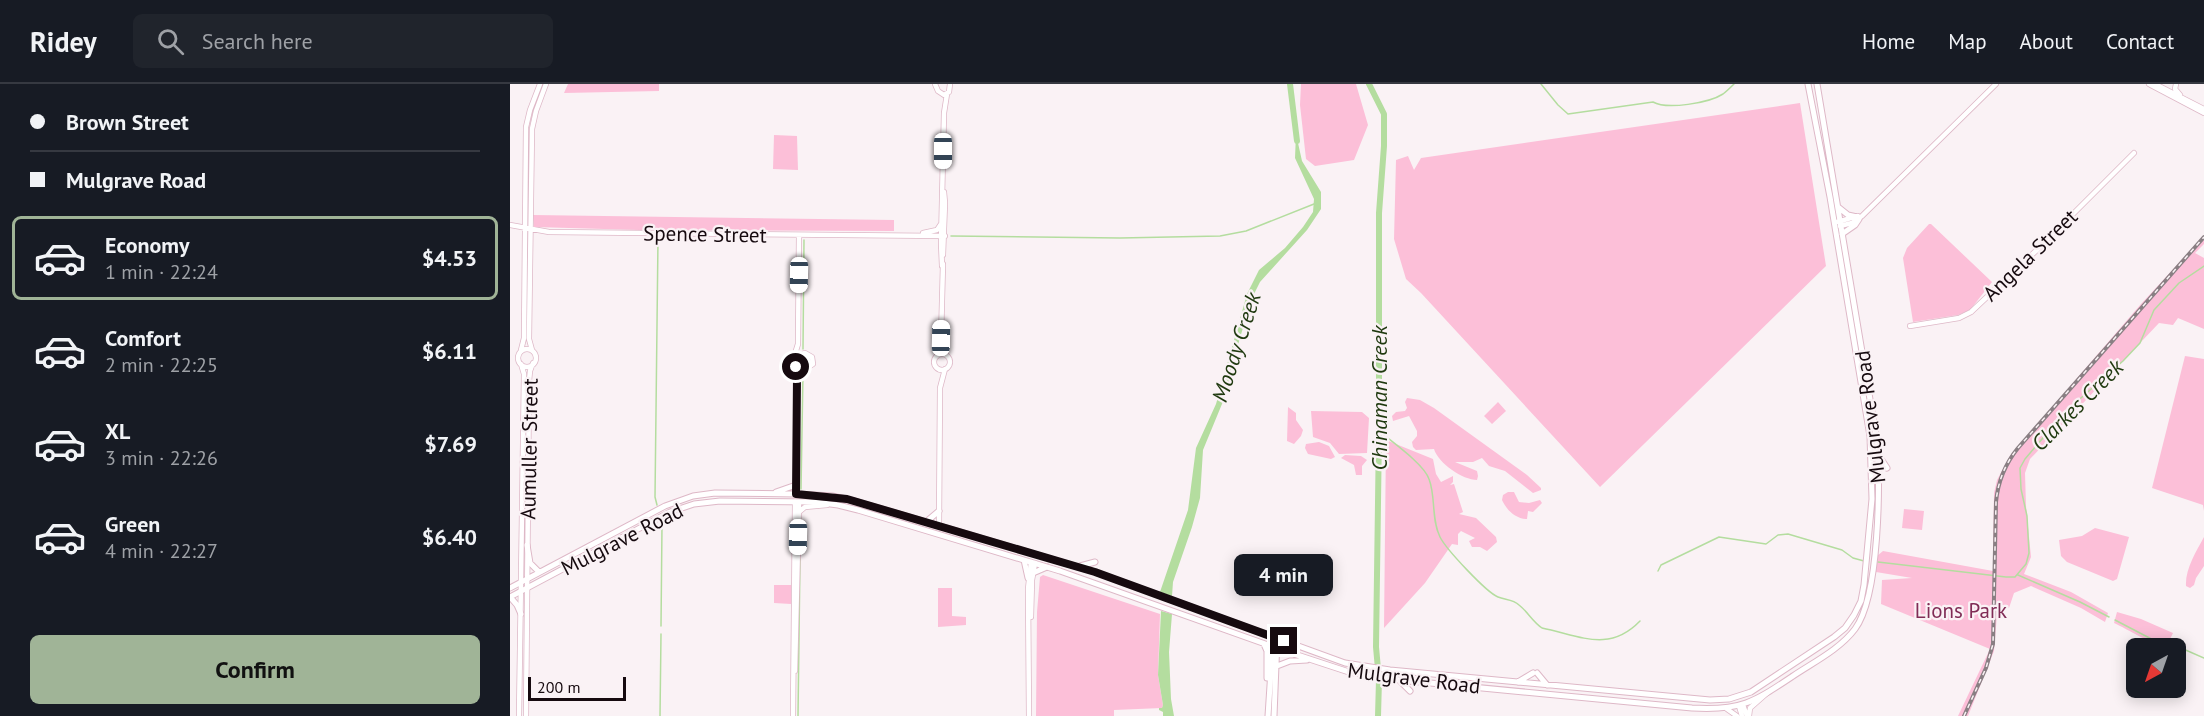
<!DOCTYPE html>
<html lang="en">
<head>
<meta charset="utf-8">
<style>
	body { margin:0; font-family:"PT Sans",sans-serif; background:#20242c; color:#f1f3f6; height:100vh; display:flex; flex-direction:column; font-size:22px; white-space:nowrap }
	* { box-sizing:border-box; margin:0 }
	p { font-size:20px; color:#9ea1a6 }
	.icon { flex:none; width:33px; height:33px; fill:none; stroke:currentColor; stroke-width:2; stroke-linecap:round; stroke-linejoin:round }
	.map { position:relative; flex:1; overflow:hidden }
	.drawer { display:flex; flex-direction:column; background:#171b24; width:510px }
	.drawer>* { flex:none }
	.banner { display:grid; align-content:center; height:132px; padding:0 30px; background:#171b24 }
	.needle { width:39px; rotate:220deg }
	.buttons { position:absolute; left:1616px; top:554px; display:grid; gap:12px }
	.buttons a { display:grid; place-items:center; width:60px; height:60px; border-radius:9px; background:#171b24; box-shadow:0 3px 15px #0003; font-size:30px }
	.scale { position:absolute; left:18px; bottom:15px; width:98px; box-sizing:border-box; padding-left:6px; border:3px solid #160a0f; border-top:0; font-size:16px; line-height:21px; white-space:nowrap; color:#160a0f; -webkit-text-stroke:4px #faf2f5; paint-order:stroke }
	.end { position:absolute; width:27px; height:27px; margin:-14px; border:8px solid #160a0f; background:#fff; box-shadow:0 0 0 3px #fff }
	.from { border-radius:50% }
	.bubble { position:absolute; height:42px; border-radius:9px; background:#171b24; box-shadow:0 3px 15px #0003; font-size:20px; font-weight:600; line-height:42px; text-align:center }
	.car { position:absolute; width:18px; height:36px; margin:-18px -9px; border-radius:8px; box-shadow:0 0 4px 2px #0007; background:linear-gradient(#fff 24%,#345 0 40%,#fff 0 76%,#345 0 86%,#fff 0) }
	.banner b { display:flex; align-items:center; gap:21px; height:57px; font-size:22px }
	.banner b+b { border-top:2px solid #363941 }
	.banner i { width:15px; height:15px; background:#f1f3f6 }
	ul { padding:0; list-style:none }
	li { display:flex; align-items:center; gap:18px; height:84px; margin:0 12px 9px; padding:0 18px; border:3px solid transparent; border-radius:9px }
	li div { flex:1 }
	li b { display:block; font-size:22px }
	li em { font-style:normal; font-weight:600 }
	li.active { border-color:#a0b497 }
	li>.icon { width:54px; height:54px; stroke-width:1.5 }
	.cta { display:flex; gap:12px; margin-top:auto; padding:12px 30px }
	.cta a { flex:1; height:69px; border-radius:9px; background:#a0b497; color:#111; font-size:24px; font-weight:600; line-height:69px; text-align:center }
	header { display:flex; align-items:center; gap:36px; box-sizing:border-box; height:84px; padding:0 30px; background:#171b24; border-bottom:2px solid #363941 }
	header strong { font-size:28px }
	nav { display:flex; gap:33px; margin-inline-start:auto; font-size:21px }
	.search { width:420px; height:54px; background:#20242c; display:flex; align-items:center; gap:15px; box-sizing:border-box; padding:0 21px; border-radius:9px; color:#9ea1a6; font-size:22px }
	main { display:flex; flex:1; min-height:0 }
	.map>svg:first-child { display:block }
	.green { fill:#fcbfd8 }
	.water { fill:#b4dd9f }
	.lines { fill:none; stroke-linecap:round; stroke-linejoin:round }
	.stream { stroke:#b4dd9f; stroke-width:1.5 }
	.river { stroke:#b4dd9f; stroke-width:6 }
	.secondary-casing { stroke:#deb8c7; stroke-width:6 }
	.primary-casing { stroke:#deb8c7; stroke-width:7 }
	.secondary { stroke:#fff; stroke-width:4.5 }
	.primary { stroke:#fff; stroke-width:5 }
	.rail-casing { stroke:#897f83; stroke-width:4 }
	.rail { stroke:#faf2f5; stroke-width:1.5; stroke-dasharray:4.5; stroke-linecap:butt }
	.route { stroke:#160a0f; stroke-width:8 }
	.labels { text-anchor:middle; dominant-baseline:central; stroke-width:4.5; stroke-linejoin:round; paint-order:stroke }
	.street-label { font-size:21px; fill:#160a0f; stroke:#faf2f5 }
	.park-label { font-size:21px; fill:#802c56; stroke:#faf2f5 }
	.water-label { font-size:22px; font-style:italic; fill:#1f390f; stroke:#faf2f5 }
</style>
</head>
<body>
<header>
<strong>Ridey</strong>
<div class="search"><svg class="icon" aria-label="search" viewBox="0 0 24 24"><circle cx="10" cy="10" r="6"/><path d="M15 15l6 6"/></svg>Search here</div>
<nav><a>Home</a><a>Map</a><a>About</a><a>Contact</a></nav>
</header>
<main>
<section class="drawer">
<div class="banner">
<b><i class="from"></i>Brown Street</b>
<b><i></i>Mulgrave Road</b>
</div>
<ul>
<li class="active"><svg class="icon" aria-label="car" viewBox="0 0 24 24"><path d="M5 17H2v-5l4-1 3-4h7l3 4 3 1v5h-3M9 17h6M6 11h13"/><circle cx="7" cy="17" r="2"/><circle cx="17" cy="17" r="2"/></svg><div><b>Economy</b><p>1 min · 22:24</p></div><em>$4.53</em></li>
<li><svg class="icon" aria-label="car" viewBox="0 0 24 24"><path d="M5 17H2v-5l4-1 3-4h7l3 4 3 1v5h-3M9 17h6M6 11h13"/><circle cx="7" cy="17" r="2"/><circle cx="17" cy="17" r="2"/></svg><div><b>Comfort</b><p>2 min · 22:25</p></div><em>$6.11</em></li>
<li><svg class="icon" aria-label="car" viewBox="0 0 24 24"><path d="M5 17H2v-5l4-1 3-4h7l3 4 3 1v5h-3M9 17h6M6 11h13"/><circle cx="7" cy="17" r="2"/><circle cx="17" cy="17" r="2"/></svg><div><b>XL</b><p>3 min · 22:26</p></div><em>$7.69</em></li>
<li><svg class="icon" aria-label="car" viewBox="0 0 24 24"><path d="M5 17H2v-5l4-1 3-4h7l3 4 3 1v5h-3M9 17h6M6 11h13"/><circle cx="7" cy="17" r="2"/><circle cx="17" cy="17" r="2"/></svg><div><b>Green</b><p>4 min · 22:27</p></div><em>$6.40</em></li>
</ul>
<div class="cta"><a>Confirm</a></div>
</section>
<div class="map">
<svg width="1694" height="632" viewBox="0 0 1694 632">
	<rect width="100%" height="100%" fill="#faf2f5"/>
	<!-- green -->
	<path class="green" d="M58,0H149V7L54,9Z
		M791,0H846L858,41L844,76L805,82L796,75L790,21Z
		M1290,19L1316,182L1090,403L911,209L896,195L884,155L886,76L898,72L904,86L911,74Z
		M264,51L287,52L288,86L263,85Z
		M23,131L384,136V147L129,146L24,143Z
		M1419,140H1421L1482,198L1460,226L1448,231L1403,238L1393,174L1397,164Z
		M1694,152V160L1685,169L1694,174V245L1668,234L1663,241L1649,239L1520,375L1515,389L1516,422L1521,473L1514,490L1561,508L1598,529L1595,538L1571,524L1521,502L1504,509L1499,524L1488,519L1484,567L1458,632H1448L1480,565L1371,520L1372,496L1402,494L1366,488L1367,472L1373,467L1483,487L1484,409L1487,396L1500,372L1631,220Z
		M1675,272L1694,275V427L1693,421L1642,404Z
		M897,314L910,316L924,324L1017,391L1031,404V406L1023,409L995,387L979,382L972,374L963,378H945L967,387L968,392L967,396C953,396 928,379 924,365L906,366L903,363L902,358L907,352V347L899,332L883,337L882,332L886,328L895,327L897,324L895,318Z
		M988,318L996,327L982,340L974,332Z
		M778,323L786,329V336L793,346L791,352L784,360L777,357Z
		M801,327L852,328L859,334L857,369L829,370L820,359L803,353Z
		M876,356L923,375L926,390L931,398L943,392V398L940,401L944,400L953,428L949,430L966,434L986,453L987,458L977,467L970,463H962L959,457L965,454L951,447L948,450V461L942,460L915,499L874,544Z
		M809,358L819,362L825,373L821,375L798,370L795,364L796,360Z
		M835,371L851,372L857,376L852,382V391H846L844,381L831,374Z
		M998,408H1004L1009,418L1019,419L1030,416L1032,419L1023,428L1018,427L1017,435C1005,435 996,425 992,416L993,411Z
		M1394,425L1414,427L1412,446L1392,444Z
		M1585,444L1619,453L1607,495L1603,497L1557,478L1551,472L1549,456L1572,452Z
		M1694,453V482L1686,494L1684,501L1680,504L1676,502C1675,485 1686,468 1694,453Z
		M533,491L650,530L648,591L653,621L652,624L604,626V632H526L527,528L530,493Z
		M264,501H281V520L264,519Z
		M428,504H442V532L456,533V541L428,543Z
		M1607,528L1631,535L1663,549L1656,563C1645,562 1617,545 1604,539Z"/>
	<!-- water -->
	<path class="water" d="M786,50L792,77L811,108V125L797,146L750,198L741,216L719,292V303L693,366L690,414L682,443L663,498L662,512L650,508L678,426L686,364L706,320L737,210L749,186L775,164L793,143L803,128L804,115L785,74Z
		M651,527L662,530L659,568L661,615L664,632H653V628L649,626V624H652L653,621L648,591Z"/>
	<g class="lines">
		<!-- stream -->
		<path class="stream" d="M1031,0L1048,21L1058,30L1143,18C1157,26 1199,19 1213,10C1217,7 1221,3 1224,0
			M441,152L610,154L710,152L736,147L804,120
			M293,265L294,156
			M869,347C882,358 914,380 919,395C926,413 921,435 930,453C936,465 976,508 988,513C995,516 1003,515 1009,521C1018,528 1022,537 1032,544C1071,552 1099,569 1130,537
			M291,405L293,289
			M147,421L145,413L148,155
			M290,452L291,463
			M1368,478L1496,493H1505L1516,480L1519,469L1517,432L1511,405L1510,384L1515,375L1555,328L1613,277L1630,259L1644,226L1669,199L1694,182
			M1148,487L1151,481L1209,453L1256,460L1268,451L1278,450L1332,466L1343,474L1354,477
			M1508,491L1570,518L1599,533
			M1605,536L1651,560L1671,564L1694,574
			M151,542L152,441
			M150,632L151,550
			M288,632L290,475"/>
		<!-- river -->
		<path class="river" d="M780,0L787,57
			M859,0L874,30V62L869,129V347L866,563L869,596L868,632"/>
		<!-- secondary casing -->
		<g class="secondary-casing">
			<path id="secondary" d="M425,0L428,7L434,11L439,8L440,0
				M1639,0L1694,29
				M1645,0L1694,25
				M1666,0L1665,5L1670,11
				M1327,138L1348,132
				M0,141L39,148L435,152
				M1330,142L1342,139L1352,132L1486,0
				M413,149L427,146L431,140
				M433,171L435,119L434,108
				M432,182L431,159L434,29L437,10
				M1400,242L1449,234L1461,228L1529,164L1624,69
				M8 274a9 9 0 1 1 18 0a9 9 0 1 1-18 0Z
				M11,266L14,254L16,43L20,26L30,0
				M22,266L19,255L22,45L26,27L36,0
				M295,269L302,273L303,280L295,285L285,282L283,279V273Z
				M424 278a8 8 0 1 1 16 0a8 8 0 1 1-16 0Z
				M427,272L431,254L433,180
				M284,273L288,260L289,151
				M285,282L287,293L286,410
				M289,428L295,423L317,421
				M429,442L430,304L435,285
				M521,533L522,496L525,479
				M285,587L289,418
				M1233,621L1237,632
				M1229,622L1232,632
				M1217,625L1227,632
				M9,632L14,290L11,280
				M16,632L19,297L20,287L23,279
				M283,632L285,418
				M519,632L518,505L521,478
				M1239,632L1240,624L1257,609"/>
		</g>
		<!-- primary casing -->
		<g class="primary-casing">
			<path id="primary" d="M1328,123L1338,131L1347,133
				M1332,150L1345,141L1349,135
				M1369,372L1377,384
				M266,408L286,401
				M416,438L429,427
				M17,461L20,479L29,488
				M514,476L518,494
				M570,482L585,478
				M523,489L537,483
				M0,504L155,422L183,412L205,409L286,410L322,412L345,417L585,488L835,579L880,586L1200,616L1219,615L1241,608L1324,553L1335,544L1344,531L1351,517L1354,501L1362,415L1360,352L1320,113L1298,0
				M0,513L160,428L184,420L210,417L305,418L328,421L348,426L550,487L775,567L839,588L889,596L1182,624C1231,627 1244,618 1283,592C1304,578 1330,565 1345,545C1370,511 1370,400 1367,357L1307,0
				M0,513L7,521L11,530
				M754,560L757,567V594
				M767,582L780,577L797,576
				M1027,589L1037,601
				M889,596L900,607
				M1008,598L1023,589
				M758,632L762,571L760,552
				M764,632L767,555"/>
		</g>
		<!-- secondary -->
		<use href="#secondary" class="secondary"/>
		<!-- primary -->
		<use href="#primary" class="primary"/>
		<!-- rail casing -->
		<g class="rail-casing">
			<path id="rail" d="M1454,632L1476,584L1483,560L1486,418C1488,397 1495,380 1508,364L1694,153"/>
		</g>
		<!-- rail -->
		<use href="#rail" class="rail"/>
	</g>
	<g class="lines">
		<!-- route -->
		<path class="route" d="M286,283L292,285L287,293L286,410L337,415L585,488L774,557"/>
	</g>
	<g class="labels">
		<!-- street labels -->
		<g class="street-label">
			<text transform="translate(195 150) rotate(1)">Spence Street</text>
			<text transform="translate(1520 171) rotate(-44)">Angela Street</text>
			<text transform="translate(1360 333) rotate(-97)">Mulgrave Road</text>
			<text transform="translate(19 365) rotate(-89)">Aumuller Street</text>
			<text transform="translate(112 455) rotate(-27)">Mulgrave Road</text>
			<text transform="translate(904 594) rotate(7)">Mulgrave Road</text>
		</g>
		<!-- park labels -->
		<g class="park-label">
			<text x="1451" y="526">Lions Park</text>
		</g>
		<!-- water labels -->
		<g class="water-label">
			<text transform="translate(726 263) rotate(-72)">Moody Creek</text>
			<text transform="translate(869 314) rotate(-90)">Chinaman Creek</text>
			<text transform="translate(1567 321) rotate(-45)">Clarkes Creek</text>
		</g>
	</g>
</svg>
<div class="buttons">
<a><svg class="needle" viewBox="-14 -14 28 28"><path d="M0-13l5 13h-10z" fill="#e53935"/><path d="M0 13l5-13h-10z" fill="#9ea1a6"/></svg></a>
</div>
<div class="scale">200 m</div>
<i class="end from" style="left:286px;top:283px"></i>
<i class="end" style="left:774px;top:557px"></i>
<div class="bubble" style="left:724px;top:470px;width:99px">4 min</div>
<i class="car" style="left:433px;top:67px;rotate:180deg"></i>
<i class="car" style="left:289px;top:191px;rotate:181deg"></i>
<i class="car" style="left:431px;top:254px;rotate:1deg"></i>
<i class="car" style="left:288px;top:453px;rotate:181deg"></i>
</div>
</main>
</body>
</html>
